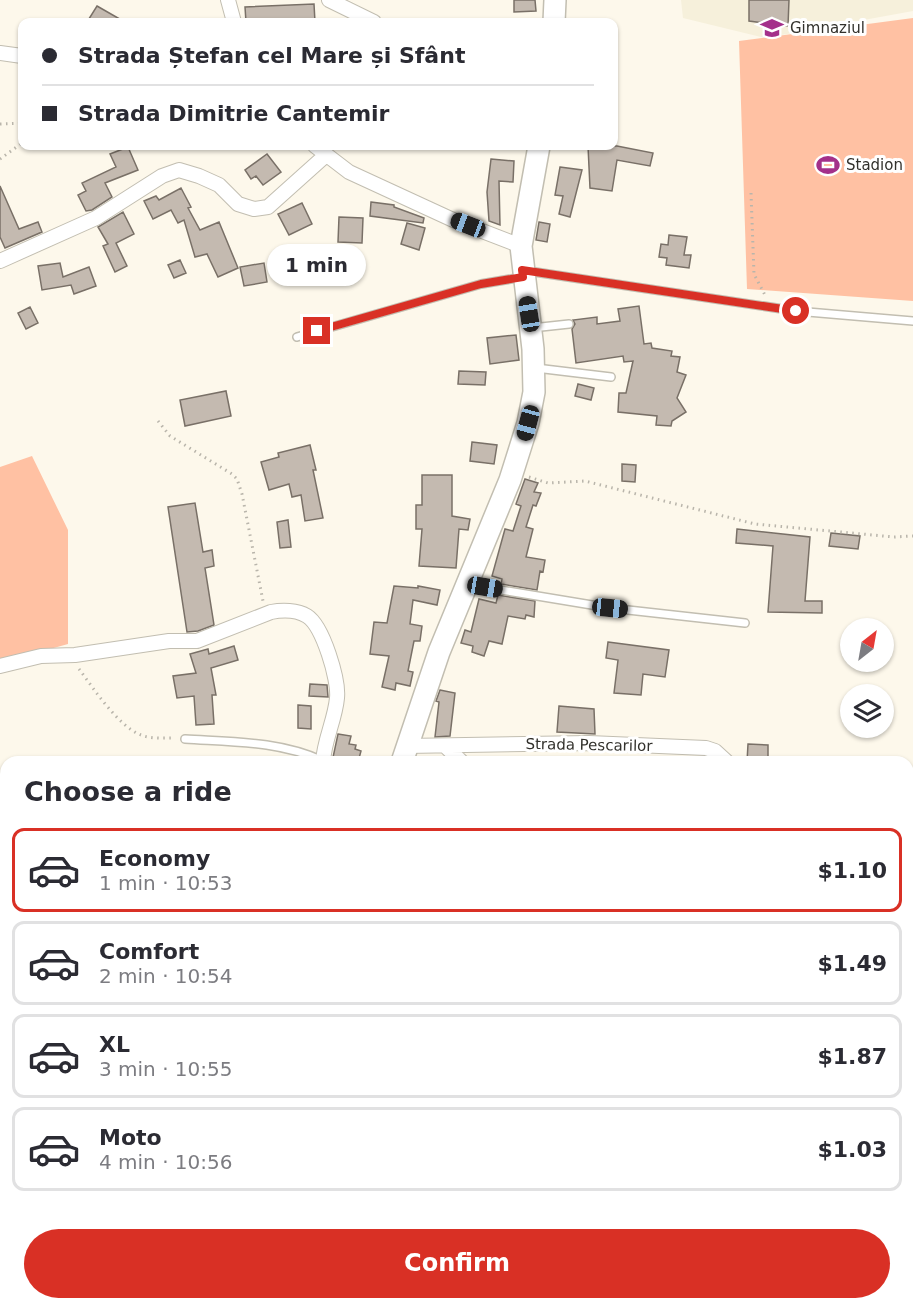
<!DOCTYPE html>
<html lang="en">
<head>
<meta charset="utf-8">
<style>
	body { margin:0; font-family:"DejaVu Sans",sans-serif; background:#f2f2f3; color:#2b2b33; height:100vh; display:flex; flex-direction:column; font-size:22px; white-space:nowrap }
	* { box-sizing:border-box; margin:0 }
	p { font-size:20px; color:#7c7c81 }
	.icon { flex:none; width:33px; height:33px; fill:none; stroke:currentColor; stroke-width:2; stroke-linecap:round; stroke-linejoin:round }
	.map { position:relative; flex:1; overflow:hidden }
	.panel { position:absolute; left:0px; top:756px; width:914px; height:554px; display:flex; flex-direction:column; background:#fff; border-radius:18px 18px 0 0; box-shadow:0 2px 4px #0004 }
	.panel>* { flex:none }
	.banner { position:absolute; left:18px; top:18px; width:600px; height:132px; border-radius:12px; box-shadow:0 2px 4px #0004; display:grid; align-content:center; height:132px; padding:0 24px; background:#fff }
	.needle { width:39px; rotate:31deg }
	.buttons { position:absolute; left:840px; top:618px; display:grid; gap:12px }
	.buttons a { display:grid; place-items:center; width:54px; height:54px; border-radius:50%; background:#fff; box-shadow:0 2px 4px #0004; font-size:30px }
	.end { position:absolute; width:27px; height:27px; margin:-14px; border:8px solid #d93025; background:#fff; box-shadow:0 0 0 3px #fff }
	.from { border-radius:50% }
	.bubble { position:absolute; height:42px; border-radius:21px; background:#fff; box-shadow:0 2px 4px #0004; font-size:20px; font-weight:700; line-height:42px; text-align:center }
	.car { position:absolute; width:18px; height:36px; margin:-18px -9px; border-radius:8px; box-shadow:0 0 4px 2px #0007; background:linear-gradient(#222 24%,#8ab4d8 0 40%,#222 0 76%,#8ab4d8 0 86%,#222 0) }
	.banner b { display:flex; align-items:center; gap:21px; height:57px; font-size:22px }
	.banner b+b { border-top:2px solid #e1e1e2 }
	.banner i { width:15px; height:15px; background:#2b2b33 }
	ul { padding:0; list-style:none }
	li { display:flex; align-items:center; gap:18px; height:84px; margin:0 12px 9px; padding:0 12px; border:3px solid #e1e1e2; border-radius:12px }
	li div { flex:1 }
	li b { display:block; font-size:22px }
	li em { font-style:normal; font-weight:700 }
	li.selected { border-color:#d93025 }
	li>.icon { width:54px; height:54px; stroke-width:1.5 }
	h2 { padding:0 24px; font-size:27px; line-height:72px }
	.button { display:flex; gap:12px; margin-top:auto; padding:12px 24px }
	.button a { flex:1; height:69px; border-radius:36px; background:#d93025; color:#fff; font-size:24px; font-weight:700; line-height:69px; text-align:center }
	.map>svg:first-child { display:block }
	.built { fill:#f6f0db }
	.green { fill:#ffc1a3 }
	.building { fill:#c4bab0; stroke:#797067; stroke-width:1.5 }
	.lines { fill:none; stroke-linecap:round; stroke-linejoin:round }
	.lane-casing { stroke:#c2beb1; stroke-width:10 }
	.street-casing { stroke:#c2beb1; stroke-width:16 }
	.primary-casing { stroke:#c2beb1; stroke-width:24 }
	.path { stroke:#b9b5ab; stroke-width:3; stroke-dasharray:1.5 4.5; stroke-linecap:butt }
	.lane { stroke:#fff; stroke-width:7 }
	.street { stroke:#fff; stroke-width:14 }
	.primary { stroke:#fff; stroke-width:21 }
	.route { stroke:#d93025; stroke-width:8 }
	.labels { text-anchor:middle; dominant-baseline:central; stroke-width:6; stroke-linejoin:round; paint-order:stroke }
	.poi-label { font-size:15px; fill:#32312c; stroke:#fff; text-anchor:start }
	.street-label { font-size:15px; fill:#32312c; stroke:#fff }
</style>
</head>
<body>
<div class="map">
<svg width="913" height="1309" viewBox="0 0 913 1309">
	<rect width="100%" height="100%" fill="#fdf8eb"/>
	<!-- built -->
	<path class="built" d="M681,0H913V11L765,38L683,18Z"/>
	<!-- green -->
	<path class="green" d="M913,18V301L747,289L739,41Z
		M32,456L68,530V644L0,663V467Z"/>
	<!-- building -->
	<path class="building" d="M514,0H535L536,11L514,12Z
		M749,0H789L788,26L749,21Z
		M314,4L315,22H246L245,7Z
		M97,6L125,22H87Z
		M588,146H617L653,153L650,166L617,160L612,191L590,188Z
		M128,147L138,170L105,183L112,197L92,210L86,211L78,195L86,191L82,183L116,167L110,154Z
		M267,154L281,172L263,185L256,176L251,179L245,170Z
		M491,159L514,161L513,182L499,181L500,225L489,221L487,192Z
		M560,167L582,170L570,217L559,214L563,196L555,195Z
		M0,186L19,229L38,222L42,232L5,248L0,237Z
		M181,188L191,207L188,208L200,230L219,222L238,268L218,277L207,254L195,257L184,220L178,223L171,210L153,219L144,201L156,196L159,200Z
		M371,202L394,205V207L424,218L423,223L370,216Z
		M302,203L312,224L289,235L278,214Z
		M123,212L134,234L116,243L127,266L115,272L103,246L108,244L98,227Z
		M339,217L363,218L362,243L338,242Z
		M539,222L550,224L547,242L536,240Z
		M407,223L425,228L419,250L401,244Z
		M669,235L687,237L684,255H691L689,268L666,265L667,258L659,257L661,244L668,245Z
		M180,260L186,273L174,278L168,265Z
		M60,263L63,277L89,267L96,286L74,294L71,285L42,290L38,266Z
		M264,263L267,282L244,286L240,267Z
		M639,306L644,344L651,343L652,348L672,351L671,356L680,357L677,372L686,375L677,398L686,412L672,421L671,426L656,425L657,416L618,412L619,393H626L633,361L624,362L623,356L576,363L572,329L575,324L573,320L597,317V324L620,321L618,309Z
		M30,307L38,323L26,329L18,313Z
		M516,335L519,360L490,364L487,338Z
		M459,371L486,372L485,385L458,384Z
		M578,384L594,388L591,400L575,396Z
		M226,391L231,416L185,426L180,400Z
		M472,442L497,445L494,464L470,461Z
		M310,445L316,470H313L323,518L305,521L301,495L292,497L289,484L269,490L261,462L279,457L278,453Z
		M622,464L636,465L635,482L622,481Z
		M422,475H452V516L470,519L468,530L459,529L456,568L419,566L422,529H416V505H422Z
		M525,479L538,483L534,492L541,493L536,506L533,505L526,527L533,529L526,557L545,560L543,572L540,571L537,590L501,584L502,579L492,576L505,529L513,531L521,506L516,504Z
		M195,503L203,552L212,550L214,566L205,568L214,625L198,631L187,632L168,507Z
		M288,520L291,547L280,548L277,522Z
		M737,529L810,537L805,601H822V613L768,612L773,546L736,543Z
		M831,533L860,536L858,549L829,546Z
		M394,586L418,588V586L440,590L437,605L413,600L410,624L422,626L420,641H414L408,671L413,672L410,686L396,683L395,690L382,687L389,656L370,654L374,622L387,623Z
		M498,595L535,601L534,617L526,615L525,619L508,616L502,644L489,641L484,656L472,652L473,646L461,643L465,630L471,632L479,599L496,603Z
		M608,642L669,650L665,677L643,674L641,695L614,693L618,660L606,658Z
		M234,646L238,660L211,668L216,695H212L214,724L196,725L194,696L177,698L173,676L196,673L190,654L208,649L209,654Z
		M310,684L327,685L328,697L309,696Z
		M440,690L455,693L450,736L435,737L439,702L436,701Z
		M298,705L311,706V729L298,728Z
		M559,706L594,709L595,734L557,732Z
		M338,734L351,736L349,744L356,745L355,749L361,751L358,762H332Z
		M748,744L768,745V762H747Z"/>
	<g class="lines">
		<!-- lane casing -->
		<g class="lane-casing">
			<path id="lane" d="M528,271L796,311L913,321
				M532,328L569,324
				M297,337L481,284L523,277
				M536,368L611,377
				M471,585L610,608L745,623
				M185,739C232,742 280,741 323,761
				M200,1304L205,1309
				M166,1308L168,1304"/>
		</g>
		<!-- street casing -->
		<g class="street-casing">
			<path id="street" d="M228,0L234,22
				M329,0L374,22
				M0,53L22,56
				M315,146L349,172L451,219L521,246
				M0,261L96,218L162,176L179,170L199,176L219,185L238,204L254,209L268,207L326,155
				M0,666L41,656L75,655L169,641H197L271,612C282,610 297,610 307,616C323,626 339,680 337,698C335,720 324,740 323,762
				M406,746L589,743L706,748L715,751L727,762
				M446,747L462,762
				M0,839L6,838
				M908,947L913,949"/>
		</g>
		<!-- primary casing -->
		<g class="primary-casing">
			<path id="primary" d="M554,22L555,0
				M402,762L439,652L510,480L528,423L534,392L533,349L521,246L539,146
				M337,1304L338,1309"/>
		</g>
		<!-- path -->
		<path class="path" d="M0,124L22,123
			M0,159L22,143
			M751,193L754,274L766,297
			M158,421L170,436L232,474L237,479L242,494L263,601
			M529,477L548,483L585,481L755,524L894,537L913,536
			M79,669C94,689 118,726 141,735C151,739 164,738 175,738
			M908,1004L913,990
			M837,1309L838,1304"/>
		<!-- lane -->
		<use href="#lane" class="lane"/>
		<!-- street -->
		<use href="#street" class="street"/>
		<!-- primary -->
		<use href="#primary" class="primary"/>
	</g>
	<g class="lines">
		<!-- route -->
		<path class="route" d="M317,331L481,284L523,277L522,270L796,311"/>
	</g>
	<!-- icons -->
	<defs>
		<g id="school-bare" transform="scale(1.8)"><path d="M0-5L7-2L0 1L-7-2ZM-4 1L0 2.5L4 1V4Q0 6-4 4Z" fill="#a4308a" stroke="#fff" stroke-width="2.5" paint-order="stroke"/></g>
		<g id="stadium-bare" transform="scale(1.8)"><path d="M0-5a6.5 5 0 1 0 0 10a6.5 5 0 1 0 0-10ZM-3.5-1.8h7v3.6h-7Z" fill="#a4308a" stroke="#fff" stroke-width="2.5" paint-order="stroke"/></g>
	</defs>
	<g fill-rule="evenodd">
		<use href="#school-bare" x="772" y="28"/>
		<use href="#stadium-bare" x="828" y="165"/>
	</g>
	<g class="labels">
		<!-- poi labels -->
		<g class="poi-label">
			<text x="790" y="28">Gimnaziul</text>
			<text x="846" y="165">Stadion</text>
		</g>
		<!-- street labels -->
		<g class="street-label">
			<text transform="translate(589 745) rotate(1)">Strada Pescarilor</text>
		</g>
	</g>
</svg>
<div class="buttons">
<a><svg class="needle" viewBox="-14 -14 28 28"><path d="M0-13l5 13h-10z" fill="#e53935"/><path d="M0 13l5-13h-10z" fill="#7c7c81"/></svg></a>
<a><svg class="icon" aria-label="layers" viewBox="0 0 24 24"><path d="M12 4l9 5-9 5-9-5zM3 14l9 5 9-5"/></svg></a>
</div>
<i class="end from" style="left:796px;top:311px"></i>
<i class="end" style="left:317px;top:331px"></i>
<div class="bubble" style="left:267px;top:244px;width:99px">1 min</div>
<i class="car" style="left:468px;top:225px;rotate:291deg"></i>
<i class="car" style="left:529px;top:314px;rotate:351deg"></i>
<i class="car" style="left:528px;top:423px;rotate:195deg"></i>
<i class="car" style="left:485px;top:587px;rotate:100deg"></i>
<i class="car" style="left:610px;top:608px;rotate:96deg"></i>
<div class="banner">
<b><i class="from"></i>Strada Ștefan cel Mare și Sfânt</b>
<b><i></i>Strada Dimitrie Cantemir</b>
</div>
<section class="panel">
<h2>Choose a ride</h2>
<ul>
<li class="selected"><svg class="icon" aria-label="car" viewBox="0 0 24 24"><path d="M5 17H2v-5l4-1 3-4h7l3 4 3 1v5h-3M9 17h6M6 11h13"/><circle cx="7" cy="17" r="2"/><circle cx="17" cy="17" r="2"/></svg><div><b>Economy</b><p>1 min · 10:53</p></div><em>$1.10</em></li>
<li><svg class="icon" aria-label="car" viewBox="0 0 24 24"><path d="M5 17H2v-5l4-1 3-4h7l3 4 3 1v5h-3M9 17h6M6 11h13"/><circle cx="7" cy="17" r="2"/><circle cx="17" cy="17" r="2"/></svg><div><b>Comfort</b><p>2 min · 10:54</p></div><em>$1.49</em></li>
<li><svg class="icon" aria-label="car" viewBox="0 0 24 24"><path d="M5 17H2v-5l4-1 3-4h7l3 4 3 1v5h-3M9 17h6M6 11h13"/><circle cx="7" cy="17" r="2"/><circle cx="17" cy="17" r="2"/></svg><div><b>XL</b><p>3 min · 10:55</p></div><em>$1.87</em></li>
<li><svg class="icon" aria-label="car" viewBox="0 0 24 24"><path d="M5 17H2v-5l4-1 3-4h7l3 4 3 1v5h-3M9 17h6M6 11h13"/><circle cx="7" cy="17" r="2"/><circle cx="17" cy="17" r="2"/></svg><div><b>Moto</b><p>4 min · 10:56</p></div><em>$1.03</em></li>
</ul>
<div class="button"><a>Confirm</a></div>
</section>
</div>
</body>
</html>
